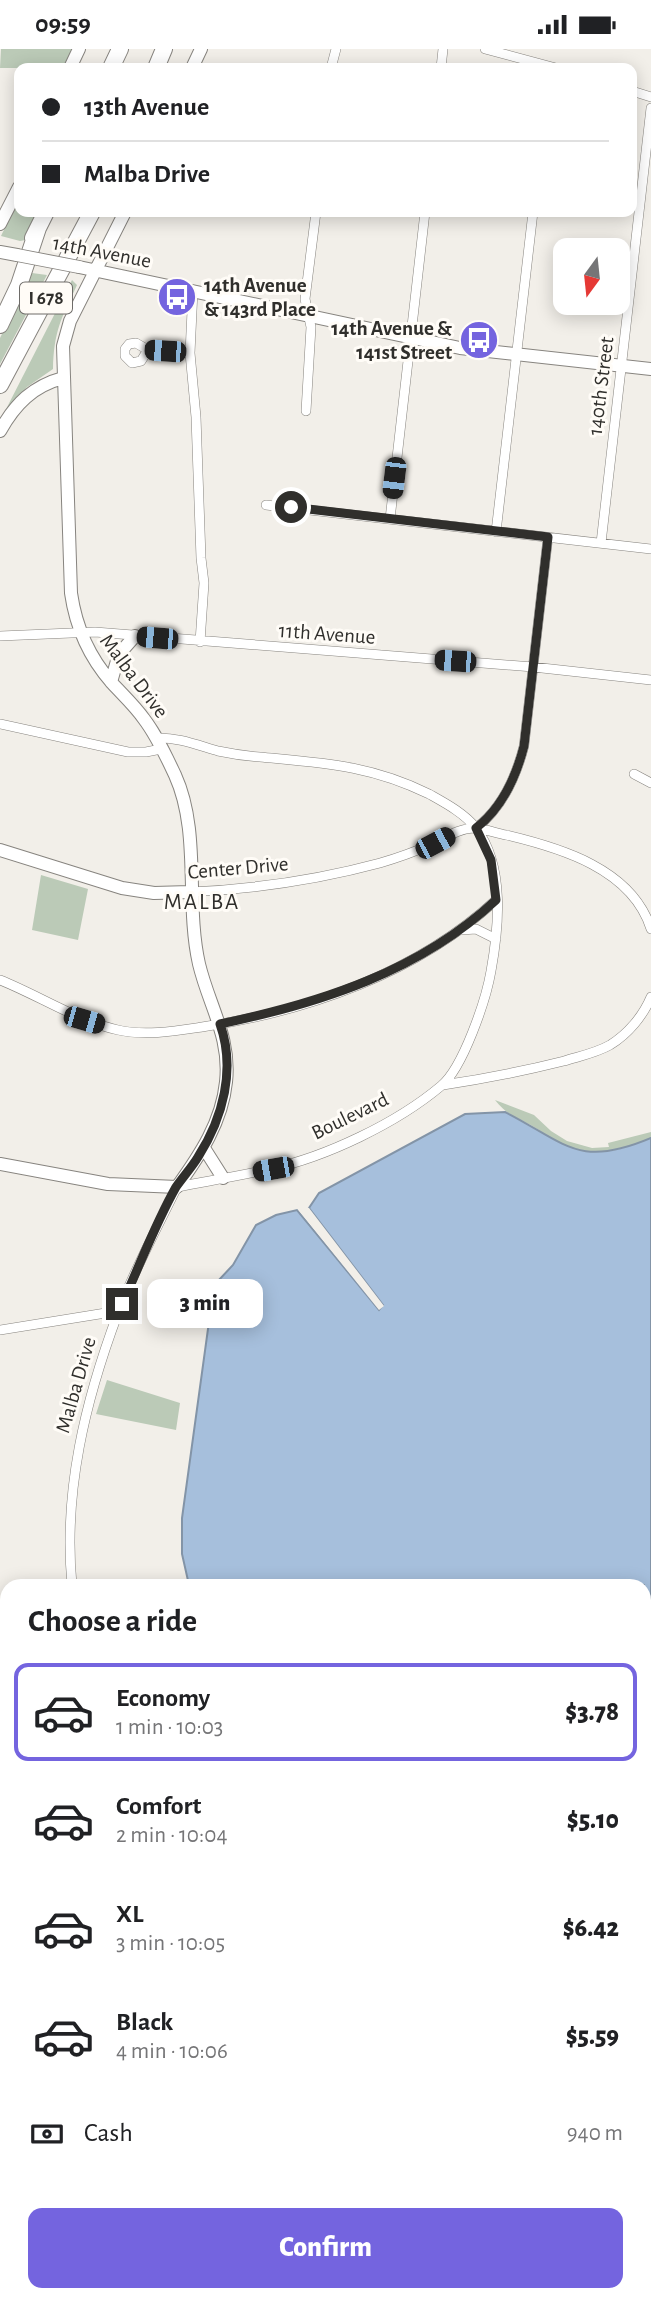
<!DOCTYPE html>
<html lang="en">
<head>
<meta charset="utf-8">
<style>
	body { margin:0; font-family:"Alegreya Sans",sans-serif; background:#f6f6f6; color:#202124; height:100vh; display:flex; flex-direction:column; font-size:26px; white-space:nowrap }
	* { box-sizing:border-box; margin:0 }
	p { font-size:23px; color:#757577 }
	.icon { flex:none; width:38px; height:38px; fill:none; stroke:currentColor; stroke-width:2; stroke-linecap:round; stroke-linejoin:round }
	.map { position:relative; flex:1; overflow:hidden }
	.sheet { position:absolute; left:0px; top:1530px; width:651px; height:723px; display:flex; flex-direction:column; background:#fff; border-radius:21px 21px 0 0; box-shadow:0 4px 18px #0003 }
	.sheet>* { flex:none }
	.banner { position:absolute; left:14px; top:14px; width:623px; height:154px; border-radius:14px; box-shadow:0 4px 18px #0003; display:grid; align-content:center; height:154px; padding:0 28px; background:#fff }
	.needle { width:46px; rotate:195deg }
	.tools { position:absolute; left:553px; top:189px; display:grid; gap:14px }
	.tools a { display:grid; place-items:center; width:77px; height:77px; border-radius:14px; background:#fff; box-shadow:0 4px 18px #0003; font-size:35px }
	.end { position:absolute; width:32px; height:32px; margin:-16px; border:9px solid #302f2c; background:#fff; box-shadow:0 0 0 4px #fff }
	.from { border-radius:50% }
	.bubble { position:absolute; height:49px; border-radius:14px; background:#fff; box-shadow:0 4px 18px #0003; font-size:23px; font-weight:800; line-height:49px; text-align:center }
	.car { position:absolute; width:21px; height:42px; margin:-21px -10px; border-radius:9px; box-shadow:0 0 5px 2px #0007; background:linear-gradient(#222 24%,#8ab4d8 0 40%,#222 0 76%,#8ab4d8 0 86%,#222 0) }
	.banner b { display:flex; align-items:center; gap:24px; height:66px; font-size:26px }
	.banner b+b { border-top:2px solid #e0e0e0 }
	.banner i { width:18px; height:18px; background:#202124 }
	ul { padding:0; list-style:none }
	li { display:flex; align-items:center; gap:21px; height:98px; margin:0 14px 10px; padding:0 14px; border:4px solid transparent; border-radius:14px }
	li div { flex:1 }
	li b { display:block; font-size:26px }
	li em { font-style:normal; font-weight:800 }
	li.on { border-color:#7464df }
	li>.icon { width:63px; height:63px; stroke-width:1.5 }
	h2 { padding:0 28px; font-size:32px; line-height:84px }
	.pay { display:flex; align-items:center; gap:18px; height:77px; padding:0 28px; font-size:26px }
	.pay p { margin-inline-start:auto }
	.cta { display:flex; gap:14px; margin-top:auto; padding:14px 28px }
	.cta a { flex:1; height:80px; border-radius:14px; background:#7464df; color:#fff; font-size:28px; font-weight:800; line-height:80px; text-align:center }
	.status { display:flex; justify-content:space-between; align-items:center; height:49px; padding:0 35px; background:#fff; direction:ltr }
	.status svg { height:19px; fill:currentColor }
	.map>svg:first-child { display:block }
	.green { fill:#bbcab7 }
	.water { fill:#a6bfdc; stroke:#8394a7; stroke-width:2 }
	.pier { fill:#f2efe9 }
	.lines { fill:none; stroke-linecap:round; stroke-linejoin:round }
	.street-casing { stroke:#87847f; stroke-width:10 }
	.secondary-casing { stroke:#87847f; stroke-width:14 }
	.highway-casing { stroke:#87847f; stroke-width:18 }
	.street { stroke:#fff; stroke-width:9 }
	.secondary { stroke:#fff; stroke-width:12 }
	.highway { stroke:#fff; stroke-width:16 }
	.secondary-bridge-casing { stroke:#87847f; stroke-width:14; stroke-linecap:butt }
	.secondary-bridge { stroke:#fff; stroke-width:12 }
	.route { stroke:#302f2c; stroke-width:9 }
	.labels { text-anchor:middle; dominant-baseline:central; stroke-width:6; stroke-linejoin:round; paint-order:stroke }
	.shield { fill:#fffcf7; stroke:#6e6c69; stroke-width:2 }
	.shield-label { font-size:19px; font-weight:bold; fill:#302f2c }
	.street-label { font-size:21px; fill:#302f2c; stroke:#fffcf7 }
	.poi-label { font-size:21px; font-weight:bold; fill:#302f2c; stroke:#fffcf7; text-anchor:start }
	.neighbourhood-label { font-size:23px; letter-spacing:2px; fill:#302f2c; stroke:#fffcf7 }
</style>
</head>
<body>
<div class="status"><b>09:59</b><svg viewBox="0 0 49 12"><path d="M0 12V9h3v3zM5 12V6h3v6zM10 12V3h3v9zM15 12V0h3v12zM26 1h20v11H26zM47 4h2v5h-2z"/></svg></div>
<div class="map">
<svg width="651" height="2252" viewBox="0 0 651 2252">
	<rect width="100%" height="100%" fill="#f2efe9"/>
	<!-- green -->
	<path class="green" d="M1,0H72L64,19H0Z
		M19,149V163H39L26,191L20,192L1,187Z
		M32,224L47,226L0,315V289Z
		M72,231L77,236C61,270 54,282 53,320L27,338L0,372Z
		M41,826L88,840L78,891L32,881Z
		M495,1051L534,1066L551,1082L567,1092L592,1099L609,1098L608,1094L651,1083V1089C622,1101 586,1111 557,1094C550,1090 545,1085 539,1081C521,1069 509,1069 495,1051Z
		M107,1331L180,1354L176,1381L96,1365Z"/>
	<!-- water -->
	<path class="water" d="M505,1063C566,1094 578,1120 651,1089V2252H0V1757L7,1756V2245H644V1536H189L182,1505V1469L211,1258L217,1233L233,1216L256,1176L276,1166L297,1161L379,1261L383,1256L309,1159L319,1144L465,1065Z"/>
	<!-- pier -->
	<path class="pier" d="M296,1158L300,1159L368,1242L305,1158L309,1159L384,1257L379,1261Z
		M0,2048L7,2084V2245H39L40,2252H2L0,2241Z"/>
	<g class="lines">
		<!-- street casing -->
		<g class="street-casing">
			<path id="street" d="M485,0L556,19
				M331,19L336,0
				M441,19L443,0
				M632,42L651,48
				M193,241L190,304L196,368L201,509L204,534L200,593
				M136,294L148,301L141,312L132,314L125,307V300L129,295Z
				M148,301L190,304
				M306,362L311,278L305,250L316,163
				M266,456L651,500
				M390,470L425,163
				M496,483L533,163
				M601,494L651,59
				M0,587L95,583L533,618L651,631
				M0,675L128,703H146L161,700
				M634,725L651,734
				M476,779C502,759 516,728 524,697L548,488
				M190,843C255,840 317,831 380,814C397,809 414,803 430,796C444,790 458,779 475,779C485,780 496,784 506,786C561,799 632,820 651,880
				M461,881L476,880L496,890
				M0,931C40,947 75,971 118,981C145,987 175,982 202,978C308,962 417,924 496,851
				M443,1036C484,1030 524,1022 564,1012C580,1007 596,1004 610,996C628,985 643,967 651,948
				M0,1281L118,1262
				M72,1536C63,1443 85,1352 118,1264C134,1221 157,1179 177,1138C208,1132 239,1127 270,1120C326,1108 397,1074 441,1037C463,1019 486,951 491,922C499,878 505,817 476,779C464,764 445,754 429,745C370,716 323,714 260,708C246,707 232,705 218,702C197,696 177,688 156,689
				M0,1631L7,1641"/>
		</g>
		<!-- secondary casing -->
		<g class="secondary-casing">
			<path id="secondary" d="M70,19L79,0
				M192,19L201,0
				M0,175L19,138
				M0,203L17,206
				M79,218L460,299L651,320
				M0,382C15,355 33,337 63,329
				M111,633L119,605L135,587
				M0,801L122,839L154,844L190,843
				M204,1099L223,1129
				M0,1115L108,1135L177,1138C200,1106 222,1073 226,1033C231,988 209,957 199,915C185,853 201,783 175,726C166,707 157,687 144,670C135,657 123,646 112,634C89,608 76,579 71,544L63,297L70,272L125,163"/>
		</g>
		<!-- highway casing -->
		<g class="highway-casing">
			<path id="highway" d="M111,19L120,0
				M156,19L164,0
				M33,189L46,163
				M0,276L19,236L38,179
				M0,336L92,163
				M0,2092L7,2127
				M0,2178L7,2214
				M13,2245L14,2252
				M31,2245L32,2252"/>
		</g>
		<!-- street -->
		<use href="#street" class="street"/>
		<!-- secondary -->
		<use href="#secondary" class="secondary"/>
		<!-- highway -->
		<use href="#highway" class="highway"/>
		<!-- secondary-bridge casing -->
		<g class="secondary-bridge-casing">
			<path id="secondary-bridge" d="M17,206L79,218"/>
		</g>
		<!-- secondary-bridge -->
		<use href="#secondary-bridge" class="secondary-bridge"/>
	</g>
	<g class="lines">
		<!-- route -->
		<path class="route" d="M122,1255C140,1216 155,1175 176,1138C183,1128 192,1118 198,1108C223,1069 236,1020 220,975C321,954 420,922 496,851L491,811L476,779C502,759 516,728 524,697L548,488L291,458"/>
	</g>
	<!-- icons -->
	<defs>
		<g id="bus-disc" transform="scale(2.0125)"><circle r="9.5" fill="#7464df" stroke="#fffcf7"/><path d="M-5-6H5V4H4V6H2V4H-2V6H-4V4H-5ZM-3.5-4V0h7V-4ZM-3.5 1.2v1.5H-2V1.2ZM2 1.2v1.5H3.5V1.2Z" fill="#fff"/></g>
	</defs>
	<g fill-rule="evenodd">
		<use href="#bus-disc" x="177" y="248"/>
		<use href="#bus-disc" x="479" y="291"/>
	</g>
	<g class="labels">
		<!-- shield labels -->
		<rect class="shield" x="20" y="233.5" width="52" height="31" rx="5"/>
		<g class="shield-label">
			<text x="46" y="249">I 678</text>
		</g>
		<!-- street labels -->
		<g class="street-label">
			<text transform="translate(102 203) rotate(11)">14th Avenue</text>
			<text transform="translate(601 337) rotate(-83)">140th Street</text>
			<text transform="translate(327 585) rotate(4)">11th Avenue</text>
			<text transform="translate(134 627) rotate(53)">Malba Drive</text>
			<text transform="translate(238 819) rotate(-5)">Center Drive</text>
			<text transform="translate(350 1067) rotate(-26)">Boulevard</text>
			<text transform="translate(76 1336) rotate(-74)">Malba Drive</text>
		</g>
		<!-- poi labels -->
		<g class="poi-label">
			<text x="204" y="236">14th Avenue<tspan x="204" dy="24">&amp; 143rd Place</tspan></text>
			<text x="452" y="279" text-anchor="end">14th Avenue &amp;<tspan x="452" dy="24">141st Street</tspan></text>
		</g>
		<!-- neighbourhood labels -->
		<g class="neighbourhood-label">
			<text x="202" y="853">MALBA</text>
		</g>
	</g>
</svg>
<div class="tools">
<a><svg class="needle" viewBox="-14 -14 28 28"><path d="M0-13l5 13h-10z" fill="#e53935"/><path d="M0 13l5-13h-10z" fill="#757577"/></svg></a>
</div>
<i class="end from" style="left:291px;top:458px"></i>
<i class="end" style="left:122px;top:1255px"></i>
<div class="bubble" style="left:147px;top:1230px;width:116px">3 min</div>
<i class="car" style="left:165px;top:302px;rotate:274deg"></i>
<i class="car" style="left:394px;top:429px;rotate:187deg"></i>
<i class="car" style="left:157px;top:589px;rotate:275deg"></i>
<i class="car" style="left:455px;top:612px;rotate:274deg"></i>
<i class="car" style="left:435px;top:794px;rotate:62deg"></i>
<i class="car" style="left:84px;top:971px;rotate:106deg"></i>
<i class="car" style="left:273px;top:1120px;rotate:260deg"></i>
<div class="banner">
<b><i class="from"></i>13th Avenue</b>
<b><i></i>Malba Drive</b>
</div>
<section class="sheet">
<h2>Choose a ride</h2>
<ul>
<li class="on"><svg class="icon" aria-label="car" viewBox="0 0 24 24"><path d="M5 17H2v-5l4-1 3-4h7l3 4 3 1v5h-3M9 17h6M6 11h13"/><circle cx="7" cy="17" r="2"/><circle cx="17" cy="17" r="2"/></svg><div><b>Economy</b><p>1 min · 10:03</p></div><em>$3.78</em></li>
<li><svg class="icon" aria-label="car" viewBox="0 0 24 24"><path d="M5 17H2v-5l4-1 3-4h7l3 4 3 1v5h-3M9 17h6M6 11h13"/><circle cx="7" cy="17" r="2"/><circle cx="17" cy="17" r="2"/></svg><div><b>Comfort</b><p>2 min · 10:04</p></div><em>$5.10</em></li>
<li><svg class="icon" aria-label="car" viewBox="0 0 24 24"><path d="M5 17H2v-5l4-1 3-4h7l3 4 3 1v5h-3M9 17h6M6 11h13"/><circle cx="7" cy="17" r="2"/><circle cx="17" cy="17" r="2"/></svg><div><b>XL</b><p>3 min · 10:05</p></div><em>$6.42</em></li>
<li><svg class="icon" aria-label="car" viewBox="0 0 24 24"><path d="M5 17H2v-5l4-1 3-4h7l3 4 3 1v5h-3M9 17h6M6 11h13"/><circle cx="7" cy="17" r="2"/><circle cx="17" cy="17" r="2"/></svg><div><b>Black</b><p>4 min · 10:06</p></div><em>$5.59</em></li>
</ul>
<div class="pay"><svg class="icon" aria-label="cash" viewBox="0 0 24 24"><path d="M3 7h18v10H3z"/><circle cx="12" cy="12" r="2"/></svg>Cash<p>940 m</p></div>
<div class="cta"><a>Confirm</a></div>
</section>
</div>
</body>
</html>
